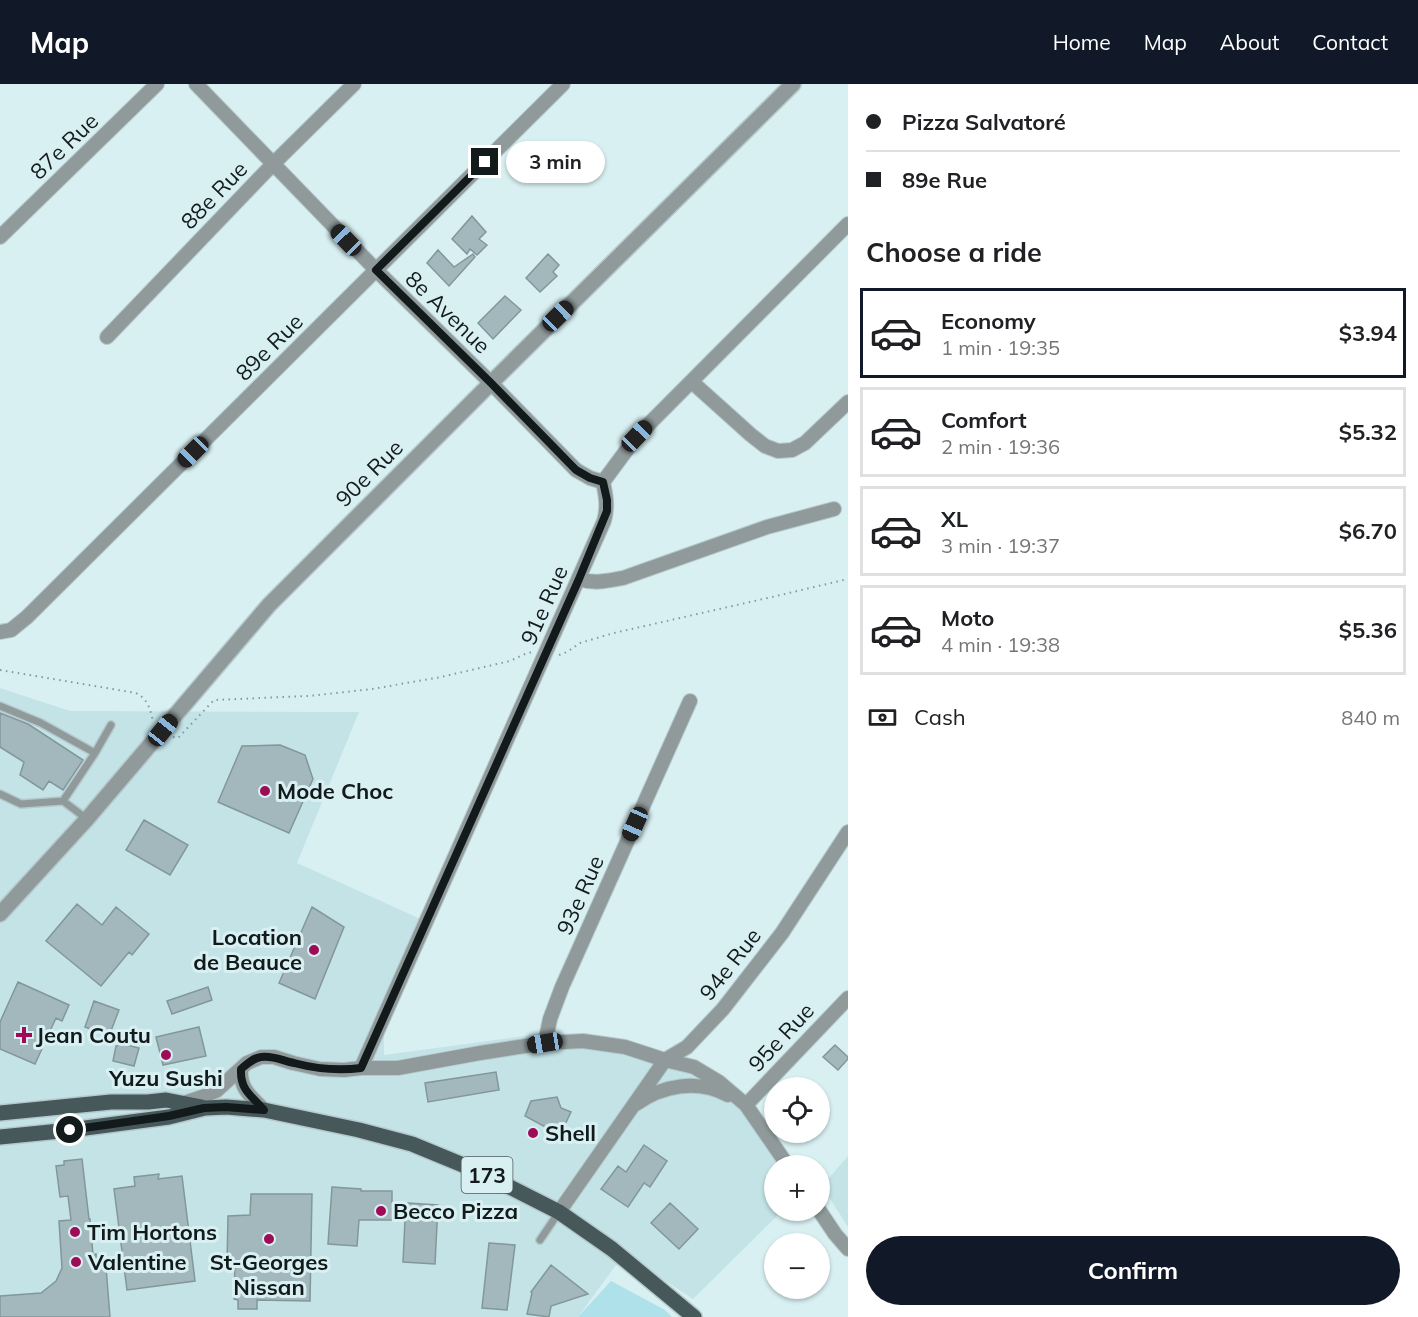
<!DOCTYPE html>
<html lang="en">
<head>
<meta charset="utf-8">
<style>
	body { margin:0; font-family:Mulish,sans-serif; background:#f2f2f2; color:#202124; height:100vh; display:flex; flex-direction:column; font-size:22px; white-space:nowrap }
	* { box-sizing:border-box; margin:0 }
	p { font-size:20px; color:#757577 }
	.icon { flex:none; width:33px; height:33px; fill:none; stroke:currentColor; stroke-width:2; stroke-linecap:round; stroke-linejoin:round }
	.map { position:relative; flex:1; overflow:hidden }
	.drawer { display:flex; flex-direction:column; background:#fff; width:570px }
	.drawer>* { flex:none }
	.hud { display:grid; align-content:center; height:132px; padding:0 18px; background:#fff }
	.tools { position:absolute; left:764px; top:993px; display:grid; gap:12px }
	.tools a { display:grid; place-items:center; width:66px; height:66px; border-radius:50%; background:#fff; box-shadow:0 2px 4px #0004; font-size:30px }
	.end { position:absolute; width:27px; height:27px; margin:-14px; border:8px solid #121a1c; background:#fff; box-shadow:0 0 0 3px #fff }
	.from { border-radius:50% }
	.bubble { position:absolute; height:42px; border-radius:21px; background:#fff; box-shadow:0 2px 4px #0004; font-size:20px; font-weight:700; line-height:42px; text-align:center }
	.car { position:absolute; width:18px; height:36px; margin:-18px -9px; border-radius:8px; box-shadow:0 0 4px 2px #0007; background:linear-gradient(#222 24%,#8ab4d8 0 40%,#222 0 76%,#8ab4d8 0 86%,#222 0) }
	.hud b { display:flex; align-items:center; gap:21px; height:57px; font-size:22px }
	.hud b+b { border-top:2px solid #e0e0e0 }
	.hud i { width:15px; height:15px; background:#202124 }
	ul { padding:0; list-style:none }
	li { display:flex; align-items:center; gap:18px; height:90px; margin:0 12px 9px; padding:0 6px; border:3px solid #e0e0e0; border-radius:0px }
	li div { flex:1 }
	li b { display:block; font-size:22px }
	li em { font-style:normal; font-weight:700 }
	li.on { border-color:#111827 }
	li>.icon { width:54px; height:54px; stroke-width:1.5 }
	h2 { padding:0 18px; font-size:27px; line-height:72px }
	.pay { display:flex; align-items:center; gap:15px; height:66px; padding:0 18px; font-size:22px }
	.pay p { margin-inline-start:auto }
	.action { display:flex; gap:12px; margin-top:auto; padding:12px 18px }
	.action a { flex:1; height:69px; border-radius:36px; background:#111827; color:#fff; font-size:24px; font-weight:700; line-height:69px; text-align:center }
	header { display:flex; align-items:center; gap:36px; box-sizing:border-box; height:84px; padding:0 30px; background:#111827; color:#fff }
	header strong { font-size:28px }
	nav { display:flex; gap:33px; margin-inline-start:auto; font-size:21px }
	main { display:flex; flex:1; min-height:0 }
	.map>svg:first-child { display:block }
	.built { fill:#c3e3e7 }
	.green { fill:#aee1e9 }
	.building { fill:#a3b8bc; stroke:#82979a; stroke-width:1.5 }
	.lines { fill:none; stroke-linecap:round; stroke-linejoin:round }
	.service-casing { stroke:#b5c9cc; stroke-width:10 }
	.minor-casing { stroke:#b5c9cc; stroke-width:16 }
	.tertiary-casing { stroke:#b5c9cc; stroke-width:18 }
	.primary-casing { stroke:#b5c9cc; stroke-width:18 }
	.path { stroke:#87989b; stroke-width:2; stroke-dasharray:1.5 4.5; stroke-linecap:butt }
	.service { stroke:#909a9b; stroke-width:7 }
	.minor { stroke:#909a9b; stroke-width:14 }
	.tertiary { stroke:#909a9b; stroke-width:15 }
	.primary { stroke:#47585a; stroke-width:15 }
	.route { stroke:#121a1c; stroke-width:8 }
	.poi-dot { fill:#9e0c58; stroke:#d9f0f3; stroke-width:2 }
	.labels { text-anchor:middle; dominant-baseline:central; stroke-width:6; stroke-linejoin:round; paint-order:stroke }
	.shield { fill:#d9f0f3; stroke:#4e5a5c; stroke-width:1.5 }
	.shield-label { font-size:21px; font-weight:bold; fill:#121a1c }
	.street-label { font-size:22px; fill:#121a1c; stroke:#d9f0f3 }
	.poi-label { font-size:22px; font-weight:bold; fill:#121a1c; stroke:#d9f0f3; text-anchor:start }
</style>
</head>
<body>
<header>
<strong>Map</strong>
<nav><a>Home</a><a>Map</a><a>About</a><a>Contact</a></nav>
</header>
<main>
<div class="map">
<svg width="848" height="1233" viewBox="0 0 848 1233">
	<rect width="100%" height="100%" fill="#d9f0f3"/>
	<!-- built -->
	<path class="built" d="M0,604L70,627L359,628L297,779L425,837L384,930V971L539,950L612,953L687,976L726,996L796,1081L774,1082V1126L782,1127L693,1215L624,1170L578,1233H0Z
		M848,1072V1143L822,1102Z"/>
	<!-- green -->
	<path class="green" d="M611,1197L665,1226L672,1233H578Z"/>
	<!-- building -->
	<path class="building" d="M472,132L486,148L479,155L487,161L477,171L470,165L467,170L452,155Z
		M438,166L454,183L473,170L475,173L449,202L427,179Z
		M548,170L559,181L553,188L557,192L540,208L526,194Z
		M505,212L521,226L493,255L478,239Z
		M0,629L28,640L83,676L63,706L49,697L43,706L20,691L24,678L0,663Z
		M280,661L305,671L313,695L289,749L218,718L242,662Z
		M144,736L188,761L170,791L126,766Z
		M77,820L102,841L116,823L149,850L132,871L129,868L101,902L46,857Z
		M312,823L344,843L315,915L279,899Z
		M18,898L69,921L62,937L56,934L35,980L0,965V938Z
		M208,903L212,916L172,930L167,917Z
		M94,917L119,926L109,952L85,943Z
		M199,943L206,972L163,981L156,953Z
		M123,960L139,964L134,982L113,977L116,962Z
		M835,961L848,973V975L838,986L823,973Z
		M496,988L499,1006L428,1018L425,999Z
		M557,1013L561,1024L571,1028L560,1051L525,1032L531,1017Z
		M644,1061L667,1077L650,1103L644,1099L628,1123L601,1105L618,1082L626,1088Z
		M82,1075L89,1135H90L93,1171L96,1170L97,1184L106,1183L110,1233H0V1212L41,1209L56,1197L62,1184L59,1137L71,1136L68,1112L60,1113L56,1082L64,1081V1077Z
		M159,1090L158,1095L182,1092L195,1197L127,1206L114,1105L135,1102L134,1093Z
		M332,1103L361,1105V1107H392V1118L438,1121L435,1180L403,1178L405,1136H359L357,1162L328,1160Z
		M251,1110H312L310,1217L257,1216V1225H238V1216L234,1215L235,1179H227L228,1132L250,1131Z
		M670,1119L698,1145L679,1165L651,1139Z
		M489,1159L515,1161L507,1226L482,1224Z
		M551,1181L588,1210L551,1222L549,1233L527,1230L532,1209L531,1208Z"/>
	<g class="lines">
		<!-- service casing -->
		<g class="service-casing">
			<path id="service" d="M0,622L41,639L95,669L63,717
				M95,669L111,641
				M0,710L21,720L63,717L87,735
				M540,1156L559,1128"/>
		</g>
		<!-- minor casing -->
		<g class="minor-casing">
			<path id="minor" d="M196,0L376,186L491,299L576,386L590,394L603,398
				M0,153L157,0
				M107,253L273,80L354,0
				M692,298L751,351L765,362L778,367L792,366L805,359L848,318
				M579,495C594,500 608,497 623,494L767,443L834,425
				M0,548L11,546L27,533L563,0
				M545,959L550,935L562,903L690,617
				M361,984L604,437C608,423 606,412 603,398L637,352L848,140
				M241,985C240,1006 251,1012 264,1026
				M184,1019L205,1012L216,1007L247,979L261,973H274L293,979L320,985L344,986L361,984H398L480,969L545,959L583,957L625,963L665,976L694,983L719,998L746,1021L788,1082
				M636,1020C663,1001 698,995 728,1011
				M746,1021L848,914
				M819,1126L835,1150L848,1165
				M559,1128L665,976L687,963L723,925L782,849L848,748"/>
		</g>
		<!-- tertiary casing -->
		<g class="tertiary-casing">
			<path id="tertiary" d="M0,830L87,735L269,521L491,299L793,0"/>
		</g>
		<!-- primary casing -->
		<g class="primary-casing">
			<path id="primary" d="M0,1029L111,1018H148L166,1016L202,1023
				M0,1053L70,1046L169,1033L205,1024L226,1023L264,1026L359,1046L412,1060L480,1088L559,1128L612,1165L694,1233"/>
		</g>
		<!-- path -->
		<path class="path" d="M559,571L567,568L580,559L614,549L772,513L848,495
			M0,586L136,609C148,615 150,625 153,637
			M173,653L178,654L214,616L309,612L372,605L441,593L510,577L525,570L532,568"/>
		<!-- service -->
		<use href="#service" class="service"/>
		<!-- minor -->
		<use href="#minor" class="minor"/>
		<!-- tertiary -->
		<use href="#tertiary" class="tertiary"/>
		<!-- primary -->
		<use href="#primary" class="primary"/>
	</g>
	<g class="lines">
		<!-- route -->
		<path class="route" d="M70,1046L169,1032L204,1024L226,1023L264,1026C251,1011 240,1006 241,985C247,980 253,974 261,973C273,971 283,977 294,979C317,985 338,987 361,984L579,495L607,427V416L603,398L590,394L576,386L491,299L376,186L485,78"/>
	</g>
	<!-- markers -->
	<g class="poi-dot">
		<circle cx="265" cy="707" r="6"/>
		<circle cx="314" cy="866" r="6"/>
		<path d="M21 942h6v6h6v6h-6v6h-6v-6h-6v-6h6z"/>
		<circle cx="166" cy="971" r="6"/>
		<circle cx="533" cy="1049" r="6"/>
		<circle cx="381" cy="1127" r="6"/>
		<circle cx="75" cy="1148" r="6"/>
		<circle cx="269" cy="1155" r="6"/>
		<circle cx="76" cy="1178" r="6"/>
	</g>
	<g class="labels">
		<!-- shield labels -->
		<rect class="shield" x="461.5" y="1073" width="51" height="36" rx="4.5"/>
		<g class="shield-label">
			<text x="487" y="1091">173</text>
		</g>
		<!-- street labels -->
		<g class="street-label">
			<text transform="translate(64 62) rotate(-44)">87e Rue</text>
			<text transform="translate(214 111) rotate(-46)">88e Rue</text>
			<text transform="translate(448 228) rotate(44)">8e Avenue</text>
			<text transform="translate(269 263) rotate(-45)">89e Rue</text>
			<text transform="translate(369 389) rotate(-45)">90e Rue</text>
			<text transform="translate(544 521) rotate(-66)">91e Rue</text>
			<text transform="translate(580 811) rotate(-66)">93e Rue</text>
			<text transform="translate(730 880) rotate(-52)">94e Rue</text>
			<text transform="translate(781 953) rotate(-47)">95e Rue</text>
		</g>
		<!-- poi labels -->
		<g class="poi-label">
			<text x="277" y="707">Mode Choc</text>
			<text x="302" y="853" text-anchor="end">Location<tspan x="302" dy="25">de Beauce</tspan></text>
			<text x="36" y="951">Jean Coutu</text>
			<text x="166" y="994" text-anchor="middle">Yuzu Sushi</text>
			<text x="545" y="1049">Shell</text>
			<text x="393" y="1127">Becco Pizza</text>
			<text x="87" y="1148">Tim Hortons</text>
			<text x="88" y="1178">Valentine</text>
			<text x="269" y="1178" text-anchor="middle">St-Georges<tspan x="269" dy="25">Nissan</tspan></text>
		</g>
	</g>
</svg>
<div class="tools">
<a><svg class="icon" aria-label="locate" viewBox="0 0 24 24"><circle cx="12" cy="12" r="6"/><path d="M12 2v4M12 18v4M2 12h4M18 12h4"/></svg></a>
<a>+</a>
<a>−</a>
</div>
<i class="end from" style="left:70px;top:1046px"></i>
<i class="end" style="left:485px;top:78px"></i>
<div class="bubble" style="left:506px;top:57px;width:99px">3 min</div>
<i class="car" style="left:346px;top:156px;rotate:316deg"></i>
<i class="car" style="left:558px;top:232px;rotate:46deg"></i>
<i class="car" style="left:637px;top:352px;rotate:44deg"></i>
<i class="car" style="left:193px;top:368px;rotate:225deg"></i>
<i class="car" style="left:163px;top:646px;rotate:39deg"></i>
<i class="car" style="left:635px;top:740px;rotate:204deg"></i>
<i class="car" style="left:545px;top:959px;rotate:261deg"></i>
</div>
<section class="drawer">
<div class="hud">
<b><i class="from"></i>Pizza Salvatoré</b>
<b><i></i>89e Rue</b>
</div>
<h2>Choose a ride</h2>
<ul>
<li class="on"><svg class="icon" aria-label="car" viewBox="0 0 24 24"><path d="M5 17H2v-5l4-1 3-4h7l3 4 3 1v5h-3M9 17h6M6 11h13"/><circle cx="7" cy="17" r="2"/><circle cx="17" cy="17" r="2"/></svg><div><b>Economy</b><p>1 min · 19:35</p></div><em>$3.94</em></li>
<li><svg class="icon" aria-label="car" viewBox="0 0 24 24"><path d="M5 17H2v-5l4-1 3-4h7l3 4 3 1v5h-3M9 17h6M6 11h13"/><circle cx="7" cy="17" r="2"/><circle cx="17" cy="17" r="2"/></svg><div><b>Comfort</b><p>2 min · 19:36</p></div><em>$5.32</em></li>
<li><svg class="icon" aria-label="car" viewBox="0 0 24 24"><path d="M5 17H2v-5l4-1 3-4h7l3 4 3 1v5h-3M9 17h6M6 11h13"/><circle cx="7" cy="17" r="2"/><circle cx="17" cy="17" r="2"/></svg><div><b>XL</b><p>3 min · 19:37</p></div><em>$6.70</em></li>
<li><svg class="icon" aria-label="car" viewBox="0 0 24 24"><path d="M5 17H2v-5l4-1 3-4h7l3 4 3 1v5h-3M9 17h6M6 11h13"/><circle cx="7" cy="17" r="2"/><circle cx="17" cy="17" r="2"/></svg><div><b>Moto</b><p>4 min · 19:38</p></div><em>$5.36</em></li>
</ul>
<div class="pay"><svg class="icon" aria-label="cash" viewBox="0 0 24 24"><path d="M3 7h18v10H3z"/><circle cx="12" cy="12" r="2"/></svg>Cash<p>840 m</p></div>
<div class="action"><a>Confirm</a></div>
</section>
</main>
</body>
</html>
